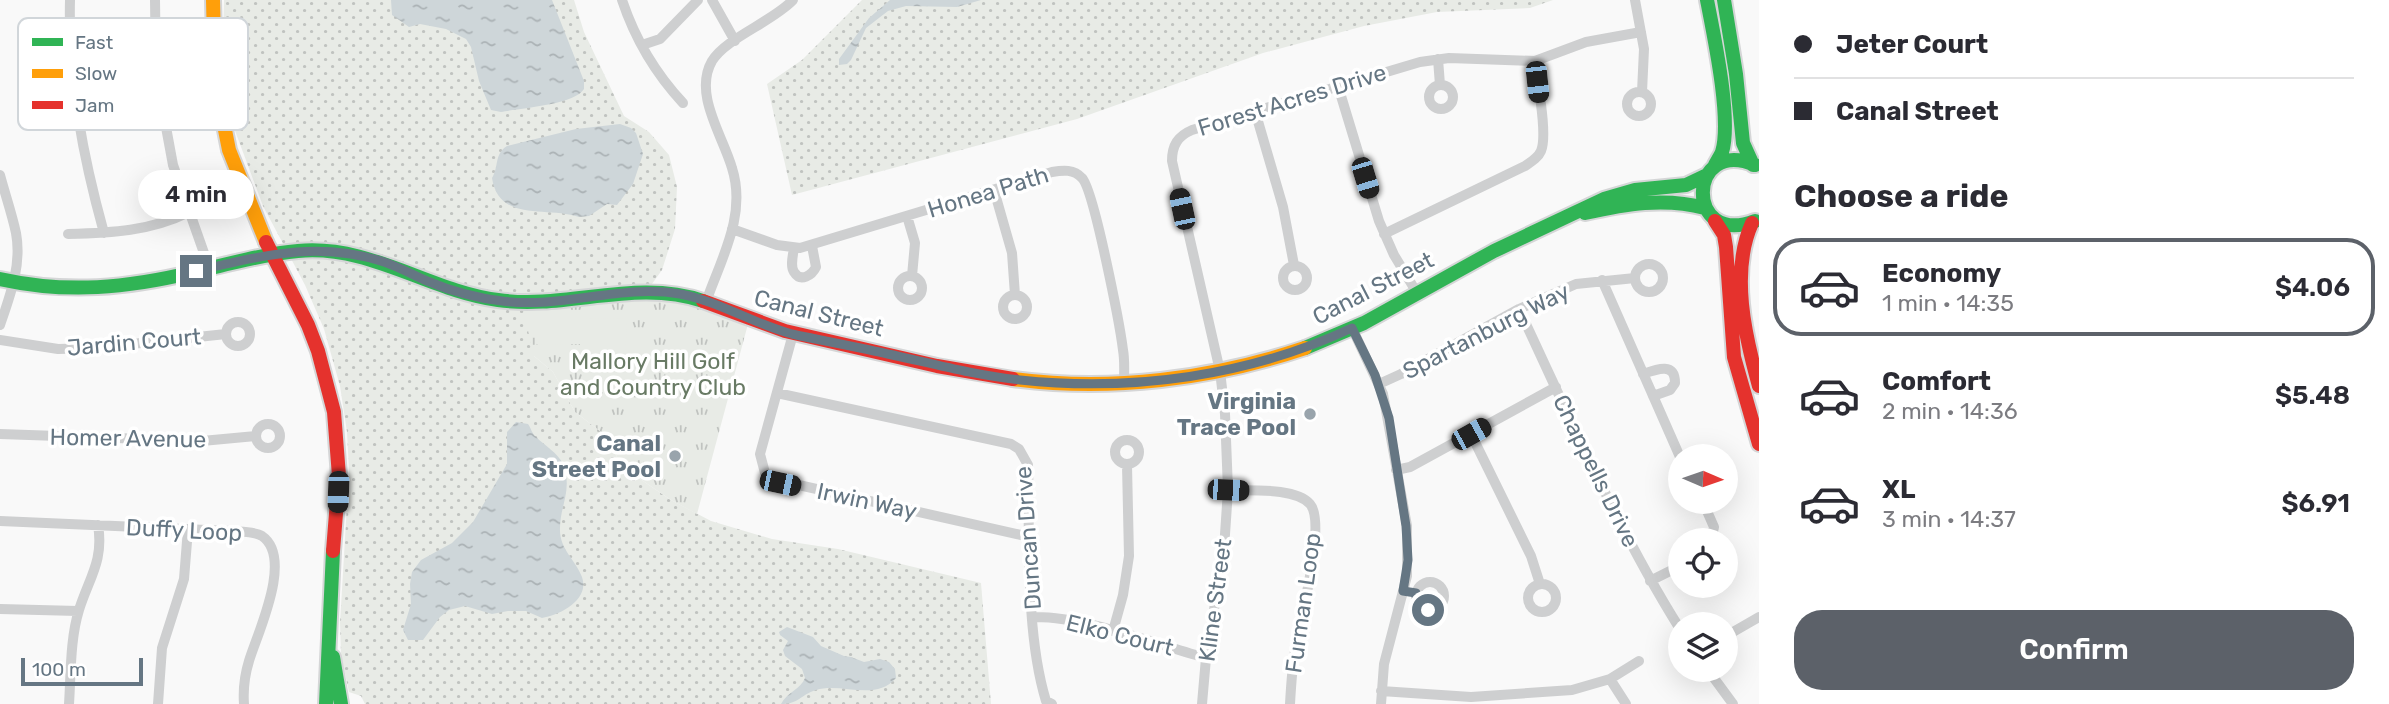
<!DOCTYPE html>
<html lang="en">
<head>
<meta charset="utf-8">
<style>
	body { margin:0; font-family:Rubik,sans-serif; background:#f7f7f7; color:#2b2b33; height:100vh; display:flex; flex-direction:column; font-size:26px; white-space:nowrap }
	* { box-sizing:border-box; margin:0 }
	p { font-size:23px; color:#7c7c81 }
	.icon { flex:none; width:38px; height:38px; fill:none; stroke:currentColor; stroke-width:2; stroke-linecap:round; stroke-linejoin:round }
	.map { position:relative; flex:1; overflow:hidden }
	.panel { display:flex; flex-direction:column; background:#fff; width:630px }
	.panel>* { flex:none }
	.guide { display:grid; align-content:center; height:154px; padding:0 35px; background:#fff }
	.needle { width:46px; rotate:92deg }
	.fabs { position:absolute; left:1668px; top:444px; display:grid; gap:14px }
	.fabs a { display:grid; place-items:center; width:70px; height:70px; border-radius:50%; background:#fff; box-shadow:0 7px 28px #0002; font-size:35px }
	.scale { position:absolute; left:21px; bottom:18px; width:122px; box-sizing:border-box; padding-left:7px; border:4px solid #657683; border-top:0; font-size:19px; line-height:24px; white-space:nowrap; color:#657683; -webkit-text-stroke:5px #fff; paint-order:stroke }
	.end { position:absolute; width:32px; height:32px; margin:-16px; border:9px solid #657683; background:#fff; box-shadow:0 0 0 4px #fff }
	.from { border-radius:50% }
	.bubble { position:absolute; height:49px; border-radius:24px; background:#fff; box-shadow:0 7px 28px #0002; font-size:23px; font-weight:600; line-height:49px; text-align:center }
	.car { position:absolute; width:21px; height:42px; margin:-21px -10px; border-radius:9px; box-shadow:0 0 5px 2px #0007; background:linear-gradient(#222 24%,#8ab4d8 0 40%,#222 0 76%,#8ab4d8 0 86%,#222 0) }
	.guide b { display:flex; align-items:center; gap:24px; height:66px; font-size:26px }
	.guide b+b { border-top:2px solid #e1e1e2 }
	.guide i { width:18px; height:18px; background:#2b2b33 }
	ul { padding:0; list-style:none }
	li { display:flex; align-items:center; gap:21px; height:98px; margin:0 14px 10px; padding:0 21px; border:4px solid transparent; border-radius:28px }
	li div { flex:1 }
	li b { display:block; font-size:26px }
	li em { font-style:normal; font-weight:600 }
	li.selected { border-color:#5c6169 }
	li>.icon { width:63px; height:63px; stroke-width:1.5 }
	h2 { padding:0 35px; font-size:32px; line-height:84px }
	.button { display:flex; gap:14px; margin-top:auto; padding:14px 35px }
	.button a { flex:1; height:80px; border-radius:28px; background:#5c6169; color:#fff; font-size:28px; font-weight:600; line-height:80px; text-align:center }
	main { display:flex; flex:1; min-height:0 }
	.map>svg:first-child { display:block }
	.grass { fill:url(#grass-dots) }
	.park { fill:url(#park-tufts) }
	.garden { fill:#e8ebe6 }
	.water { fill:url(#water-ripples) }
	.lines { fill:none; stroke-linecap:round; stroke-linejoin:round }
	.fast-casing { stroke:#d5d6d7; stroke-width:18 }
	.slow-casing { stroke:#d5d6d7; stroke-width:18 }
	.jam-casing { stroke:#d5d6d7; stroke-width:18 }
	.street { stroke:#cecfd0; stroke-width:10 }
	.fast { stroke:#30b455; stroke-width:14 }
	.slow { stroke:#ff9f0a; stroke-width:14 }
	.jam { stroke:#e5322d; stroke-width:14 }
	.route { stroke:#657683; stroke-width:9 }
	.poi-dot { fill:#99a4ac; stroke:#fff; stroke-width:2.5 }
	.labels { text-anchor:middle; dominant-baseline:central; stroke-width:7; stroke-linejoin:round; paint-order:stroke }
	.street-label { font-size:23px; fill:#657683; stroke:#fff }
	.park-label { font-size:23px; fill:#687a64; stroke:#fff }
	.poi-label { font-size:23px; font-weight:bold; fill:#657683; stroke:#fff; text-anchor:end }
	.key { fill:#fff; stroke:#d1d6da; stroke-width:2 }
	.key-label { font-size:19px; fill:#657683 }
</style>
</head>
<body>
<main>
<div class="map">
<svg width="1759" height="704" viewBox="0 0 1759 704">
	<defs>
		<pattern id="grass-dots" width="8" height="8" patternUnits="userSpaceOnUse" patternTransform="scale(1.75)"><rect width="8" height="8" fill="#e8ebe6"/><path d="M2 2h.1M6 6h.1" fill="none" stroke="#c0c3c0" stroke-width="1.8" stroke-linecap="round"/></pattern>
		<pattern id="park-tufts" width="24" height="20" patternUnits="userSpaceOnUse" patternTransform="scale(1.75)"><rect width="24" height="20" fill="#e8ebe6"/><path d="M3 7l-1-3M5 7V3M7 7l1-3M15 17l-1-3M17 17v-4M19 17l1-3" fill="none" stroke="#c0c3c0"/></pattern>
		<pattern id="water-ripples" width="26" height="14" patternUnits="userSpaceOnUse" patternTransform="scale(1.75)"><rect width="26" height="14" fill="#ced6d9"/><path d="M2 4q2-2 4 0t4 0M15 11q2-2 4 0t4 0" fill="none" stroke="#abb2b5"/></pattern>
	</defs>
	<rect width="100%" height="100%" fill="#f9f9f9"/>
	<!-- grass -->
	<path class="grass" d="M224,0H574L584,32L624,116L649,132L669,155L677,187L675,229L662,270L649,288L534,356L553,372L575,412L608,437L621,466L671,500L711,521L772,539L838,549L981,583L991,704H365L361,696L349,692L341,655L340,623L349,471L347,432L340,386L324,329L305,285L263,206L234,128L226,91L223,42Z
		M862,0H1553L1530,8L1437,12L1364,26L1263,53L1077,119L792,195L767,84L802,60Z"/>
	<!-- park -->
	<path class="park" d="M621,297L680,299L748,324L697,514L671,500L621,466L608,437L575,412L553,372L534,356L526,322L527,307Z"/>
	<!-- garden -->
	<path class="garden" d="M540,317H578L582,321L585,318L624,319L627,322L625,357L623,360L582,359L580,357V344L538,345L535,343L536,320Z
		M583,367L600,368L599,394H582Z
		M606,368H631V397L605,396Z"/>
	<!-- water -->
	<path class="water" d="M391,0H552L584,81V89C574,105 520,108 501,112L491,110L479,81L471,47L466,39L446,29L420,24L409,27L392,15Z
		M890,0H981L957,7L906,6L888,11L866,28L851,60L847,64L839,65V59L869,18Z
		M620,124L631,128L636,133L643,154L633,184L617,205L607,204L589,216L579,217C547,206 499,223 492,178C499,167 494,154 507,146L576,129Z
		M516,422L528,424C531,428 532,434 536,437C545,446 557,452 563,464C573,489 560,506 560,528C559,549 575,559 582,577C590,600 560,615 542,618L526,611H508L492,614L465,606L449,610L440,617L423,640H408L403,630L411,604L410,584L412,572L421,560L452,543L473,522L507,464V432Z
		M787,627L813,637L821,646L844,656L851,657L864,662L880,659L889,662L895,669L896,678C876,702 841,682 816,690C800,695 799,704 781,704C787,692 801,689 805,678L802,669L785,656L783,650L788,641L780,635L779,632Z"/>
	<g class="lines">
		<!-- fast casing -->
		<g class="fast-casing">
			<path id="fast" d="M1707,0C1714,36 1732,120 1722,152C1720,157 1716,162 1714,167
				M1724,0L1736,74L1743,143L1753,165
				M1755,165C1687,136 1684,248 1755,221
				M1585,213C1625,204 1664,197 1705,208
				M0,279C68,294 127,288 194,272C229,264 263,254 298,251C370,244 429,291 498,300C566,310 636,278 703,301
				M1305,348L1364,323L1494,251L1604,199L1635,190L1686,185L1707,175
				M333,657L341,704
				M326,704L333,551"/>
		</g>
		<!-- slow casing -->
		<g class="slow-casing">
			<path id="slow" d="M213,0L215,80L229,150L266,242
				M1013,379C1111,392 1212,379 1305,348"/>
		</g>
		<!-- jam casing -->
		<g class="jam-casing">
			<path id="jam" d="M1715,221L1724,235L1726,247L1734,357L1759,444
				M1752,223C1730,272 1745,336 1759,386
				M266,242L308,325L318,351L334,412L339,476L333,551
				M703,301L785,331L937,366L1013,379"/>
		</g>
		<!-- street -->
		<path class="street" d="M70,0C68,80 83,157 104,233
			M155,0L156,73L173,165L204,253
			M622,0C635,39 655,73 683,103
			M712,0L735,41
			M1635,0L1644,49L1642,92
			M642,45L660,39L698,0
			M1438,59L1440,85
			M1429 97a12 12 0 1 1 24 0a12 12 0 1 1-24 0Z
			M1338,86L1379,221L1394,255L1417,293
			M1627 104a12 12 0 1 1 24 0a12 12 0 1 1-24 0Z
			M1255,111L1283,207L1294,265
			M0,175C5,194 12,214 16,233C22,265 10,296 0,325
			M994,190L1012,253L1015,295
			M907,216L915,243L912,276
			M732,229L777,245L800,248L1052,172C1063,170 1074,169 1082,178C1094,190 1120,326 1123,350C1125,361 1124,372 1124,383
			M68,234C111,233 151,231 189,212
			M1384,234L1525,166C1531,162 1538,158 1541,151C1548,135 1537,80 1535,61
			M794,248C793,255 790,266 794,272C801,283 812,275 816,267L812,246
			M1635 278a14 14 0 1 1 28 0a14 14 0 1 1-28 0Z
			M1283 278a12 12 0 1 1 24 0a12 12 0 1 1-24 0Z
			M898 288a12 12 0 1 1 24 0a12 12 0 1 1-24 0Z
			M1602,280L1680,457
			M1003 307a12 12 0 1 1 24 0a12 12 0 1 1-24 0Z
			M706,302C721,259 747,215 732,168C723,136 693,94 712,61C726,38 772,22 793,0
			M1519,309C1570,417 1616,527 1680,629
			M226 334a12 12 0 1 1 24 0a12 12 0 1 1-24 0Z
			M1352,328L1383,394L1407,526V576L1384,664L1381,704
			M793,334L760,454L765,473L772,479L1030,537
			M0,340L58,349L94,348L226,334
			M1643,374C1657,369 1675,362 1675,383L1670,390L1653,396
			M1379,384L1401,374L1519,309L1576,284L1635,278
			M777,393L1011,444L1019,449L1028,465C1030,538 1025,632 1046,701L1052,704
			M256 436a12 12 0 1 1 24 0a12 12 0 1 1-24 0Z
			M0,434L202,441L256,436
			M1471,434L1531,556L1540,584
			M1115 452a12 12 0 1 1 24 0a12 12 0 1 1-24 0Z
			M1396,470L1410,467L1556,387
			M1228,490C1249,491 1295,487 1310,504C1327,523 1299,624 1295,651C1292,668 1291,686 1290,704
			M1703,502L1714,527L1711,541
			M0,521L230,531C240,532 254,531 262,536C294,558 257,634 249,661C245,674 243,690 244,704
			M1650,581L1680,566
			M1416 596a14 14 0 1 1 28 0a14 14 0 1 1-28 0Z
			M1528 598a14 14 0 1 1 28 0a14 14 0 1 1-28 0Z
			M0,609L78,611
			M1033,617C1083,616 1156,644 1206,658
			M1113,631L1123,595L1129,556L1127,465
			M1726,636L1759,617
			M1708,670L1733,704
			M1610,679L1626,704
			M1381,691L1471,697L1572,690L1610,679L1639,661
			M69,704C71,674 70,639 79,610C89,578 104,561 98,525
			M158,704L162,648L184,579L188,529
			M1202,704L1206,658L1224,549L1228,490L1225,414L1220,371L1172,161C1172,145 1178,136 1192,130L1420,62L1449,58L1535,61L1586,42L1641,32"/>
		<!-- fast -->
		<use href="#fast" class="fast"/>
		<!-- slow -->
		<use href="#slow" class="slow"/>
		<!-- jam -->
		<use href="#jam" class="jam"/>
	</g>
	<g class="lines">
		<!-- route -->
		<path class="route" d="M196,271C262,256 317,240 384,262C399,267 413,275 427,281C451,291 476,298 502,301C563,309 620,284 680,294C718,301 754,324 792,334C819,340 847,345 874,351C923,361 971,375 1020,380C1133,392 1249,376 1352,328L1375,375L1389,418L1406,526L1408,560L1403,591L1416,593L1417,603L1428,610"/>
	</g>
	<!-- markers -->
	<g class="poi-dot">
		<circle cx="1310" cy="414" r="7"/>
		<circle cx="675" cy="456" r="7"/>
	</g>
	<g class="labels">
		<!-- street labels -->
		<g class="street-label">
			<text transform="translate(1292 100) rotate(-17)">Forest Acres Drive</text>
			<text transform="translate(988 192) rotate(-17)">Honea Path</text>
			<text transform="translate(1373 288) rotate(-27)">Canal Street</text>
			<text transform="translate(819 313) rotate(14)">Canal Street</text>
			<text transform="translate(1486 331) rotate(-27)">Spartanburg Way</text>
			<text transform="translate(134 342) rotate(-5)">Jardin Court</text>
			<text transform="translate(128 438) rotate(1)">Homer Avenue</text>
			<text transform="translate(1596 471) rotate(64)">Chappells Drive</text>
			<text transform="translate(867 501) rotate(12)">Irwin Way</text>
			<text transform="translate(184 530) rotate(3)">Duffy Loop</text>
			<text transform="translate(1028 538) rotate(-94)">Duncan Drive</text>
			<text transform="translate(1215 600) rotate(-82)">Kline Street</text>
			<text transform="translate(1303 603) rotate(-82)">Furman Loop</text>
			<text transform="translate(1120 635) rotate(14)">Elko Court</text>
		</g>
		<!-- park labels -->
		<g class="park-label">
			<text x="653" y="361">Mallory Hill Golf<tspan x="653" dy="26">and Country Club</tspan></text>
		</g>
		<!-- poi labels -->
		<g class="poi-label">
			<text x="1296" y="401">Virginia<tspan x="1296" dy="26">Trace Pool</tspan></text>
			<text x="661" y="443">Canal<tspan x="661" dy="26">Street Pool</tspan></text>
		</g>
	</g>
	<!-- legend -->
	<rect x="18" y="18" width="230" height="112" rx="10" class="key"/>
	<rect x="32" y="38" width="31" height="8" fill="#30b455"/>
	<rect x="32" y="69" width="31" height="9" fill="#ff9f0a"/>
	<rect x="32" y="101" width="31" height="8" fill="#e5322d"/>
	<g class="key-label">
		<text x="75" y="49">Fast</text>
		<text x="75" y="80">Slow</text>
		<text x="75" y="112">Jam</text>
	</g>
</svg>
<div class="fabs">
<a><svg class="needle" viewBox="-14 -14 28 28"><path d="M0-13l5 13h-10z" fill="#e53935"/><path d="M0 13l5-13h-10z" fill="#7c7c81"/></svg></a>
<a><svg class="icon" aria-label="locate" viewBox="0 0 24 24"><circle cx="12" cy="12" r="6"/><path d="M12 2v4M12 18v4M2 12h4M18 12h4"/></svg></a>
<a><svg class="icon" aria-label="layers" viewBox="0 0 24 24"><path d="M12 4l9 5-9 5-9-5zM3 14l9 5 9-5"/></svg></a>
</div>
<div class="scale">100 m</div>
<i class="end from" style="left:1428px;top:610px"></i>
<i class="end" style="left:196px;top:271px"></i>
<div class="bubble" style="left:138px;top:170px;width:116px">4 min</div>
<i class="car" style="left:1537px;top:82px;rotate:174deg"></i>
<i class="car" style="left:1365px;top:178px;rotate:163deg"></i>
<i class="car" style="left:1182px;top:209px;rotate:348deg"></i>
<i class="car" style="left:1471px;top:434px;rotate:61deg"></i>
<i class="car" style="left:780px;top:483px;rotate:102deg"></i>
<i class="car" style="left:1228px;top:490px;rotate:92deg"></i>
<i class="car" style="left:338px;top:492px;rotate:182deg"></i>
</div>
<section class="panel">
<div class="guide">
<b><i class="from"></i>Jeter Court</b>
<b><i></i>Canal Street</b>
</div>
<h2>Choose a ride</h2>
<ul>
<li class="selected"><svg class="icon" aria-label="car" viewBox="0 0 24 24"><path d="M5 17H2v-5l4-1 3-4h7l3 4 3 1v5h-3M9 17h6M6 11h13"/><circle cx="7" cy="17" r="2"/><circle cx="17" cy="17" r="2"/></svg><div><b>Economy</b><p>1 min · 14:35</p></div><em>$4.06</em></li>
<li><svg class="icon" aria-label="car" viewBox="0 0 24 24"><path d="M5 17H2v-5l4-1 3-4h7l3 4 3 1v5h-3M9 17h6M6 11h13"/><circle cx="7" cy="17" r="2"/><circle cx="17" cy="17" r="2"/></svg><div><b>Comfort</b><p>2 min · 14:36</p></div><em>$5.48</em></li>
<li><svg class="icon" aria-label="car" viewBox="0 0 24 24"><path d="M5 17H2v-5l4-1 3-4h7l3 4 3 1v5h-3M9 17h6M6 11h13"/><circle cx="7" cy="17" r="2"/><circle cx="17" cy="17" r="2"/></svg><div><b>XL</b><p>3 min · 14:37</p></div><em>$6.91</em></li>
</ul>
<div class="button"><a>Confirm</a></div>
</section>
</main>
</body>
</html>
